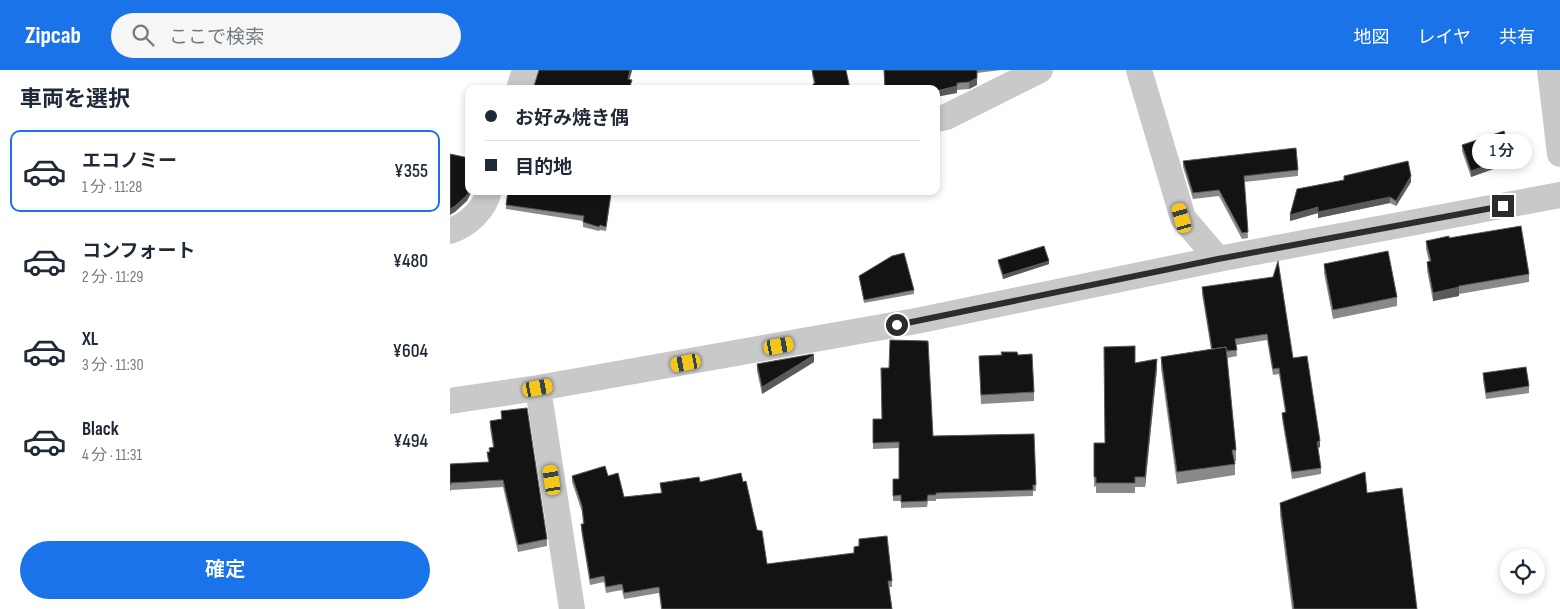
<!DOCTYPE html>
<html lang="ja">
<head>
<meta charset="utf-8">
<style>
	body { margin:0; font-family:"Sofia Sans Condensed","Noto Sans JP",sans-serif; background:#f6f6f7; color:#1f2937; height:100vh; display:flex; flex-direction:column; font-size:19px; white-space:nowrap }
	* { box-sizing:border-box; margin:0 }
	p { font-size:16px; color:#747a83 }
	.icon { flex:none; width:28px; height:28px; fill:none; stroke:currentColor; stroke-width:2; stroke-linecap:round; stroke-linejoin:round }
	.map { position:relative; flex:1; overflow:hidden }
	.drawer { display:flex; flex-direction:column; background:#fff; width:450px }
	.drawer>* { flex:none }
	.guide { position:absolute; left:15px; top:15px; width:475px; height:110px; border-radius:10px; box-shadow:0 2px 8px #0003; display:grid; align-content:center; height:110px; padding:0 20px; background:#fff }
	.fabs { position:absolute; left:1050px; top:479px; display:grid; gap:10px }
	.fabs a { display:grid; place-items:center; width:45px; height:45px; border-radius:50%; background:#fff; box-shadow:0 2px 8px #0003; font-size:25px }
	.end { position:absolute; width:22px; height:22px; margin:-11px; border:6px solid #2c2c2c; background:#fff; box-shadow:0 0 0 2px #fff }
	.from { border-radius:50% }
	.bubble { position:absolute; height:35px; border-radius:18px; background:#fff; box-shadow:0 2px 8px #0003; font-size:16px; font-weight:600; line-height:35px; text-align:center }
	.car { position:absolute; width:15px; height:30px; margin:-15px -8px; border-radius:6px; box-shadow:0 0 4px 1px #0007; background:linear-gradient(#f5c518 24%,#345 0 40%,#f5c518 0 76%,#345 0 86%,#f5c518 0) }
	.guide b { display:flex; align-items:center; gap:18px; height:48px; font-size:19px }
	.guide b+b { border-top:1px solid #e0e1e3 }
	.guide i { width:12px; height:12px; background:#1f2937 }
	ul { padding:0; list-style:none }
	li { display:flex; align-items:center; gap:15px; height:82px; margin:0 10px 8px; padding:0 10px; border:2px solid transparent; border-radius:10px }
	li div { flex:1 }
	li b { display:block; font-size:19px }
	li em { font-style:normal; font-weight:600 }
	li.current { border-color:#1a73e8 }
	li>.icon { width:45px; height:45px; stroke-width:1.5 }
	h2 { padding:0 20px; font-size:22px; line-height:60px }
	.cta { display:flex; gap:10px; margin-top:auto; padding:10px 20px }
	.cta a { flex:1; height:58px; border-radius:30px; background:#1a73e8; color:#fff; font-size:20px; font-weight:600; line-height:58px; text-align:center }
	header { display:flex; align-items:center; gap:30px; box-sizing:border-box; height:70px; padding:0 25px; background:#1a73e8; color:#fff }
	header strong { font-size:24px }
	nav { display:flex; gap:28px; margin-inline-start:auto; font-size:18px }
	.search { width:350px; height:45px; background:#f6f6f7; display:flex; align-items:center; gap:12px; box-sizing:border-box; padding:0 18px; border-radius:28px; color:#747a83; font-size:19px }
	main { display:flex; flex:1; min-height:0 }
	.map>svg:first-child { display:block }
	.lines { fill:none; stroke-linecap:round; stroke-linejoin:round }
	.minor { stroke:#c9c9c9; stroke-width:26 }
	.wall { fill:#898989 }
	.shaded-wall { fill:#5a5a5a }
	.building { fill:#131313; stroke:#5a5a5a }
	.route { stroke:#2c2c2c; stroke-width:6 }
</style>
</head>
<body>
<header>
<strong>Zipcab</strong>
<div class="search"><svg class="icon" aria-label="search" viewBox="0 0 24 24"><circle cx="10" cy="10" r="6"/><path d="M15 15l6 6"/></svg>ここで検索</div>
<nav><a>地図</a><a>レイヤ</a><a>共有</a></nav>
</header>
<main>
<section class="drawer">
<h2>車両を選択</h2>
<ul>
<li class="current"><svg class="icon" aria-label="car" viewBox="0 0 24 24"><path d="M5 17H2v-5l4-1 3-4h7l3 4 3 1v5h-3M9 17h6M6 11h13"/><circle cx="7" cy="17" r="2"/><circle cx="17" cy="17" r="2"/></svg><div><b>エコノミー</b><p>1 分 · 11:28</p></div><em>¥355</em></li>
<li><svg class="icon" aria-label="car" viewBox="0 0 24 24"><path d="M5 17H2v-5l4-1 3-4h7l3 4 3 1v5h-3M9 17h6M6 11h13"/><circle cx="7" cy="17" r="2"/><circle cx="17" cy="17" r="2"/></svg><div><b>コンフォート</b><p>2 分 · 11:29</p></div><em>¥480</em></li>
<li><svg class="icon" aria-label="car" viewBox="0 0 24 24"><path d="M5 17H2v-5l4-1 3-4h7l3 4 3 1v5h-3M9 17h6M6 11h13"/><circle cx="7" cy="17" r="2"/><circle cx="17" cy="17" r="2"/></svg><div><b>XL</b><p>3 分 · 11:30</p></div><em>¥604</em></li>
<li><svg class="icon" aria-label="car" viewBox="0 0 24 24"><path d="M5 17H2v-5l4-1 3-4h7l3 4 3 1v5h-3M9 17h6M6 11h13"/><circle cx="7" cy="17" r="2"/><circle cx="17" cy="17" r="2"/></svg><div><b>Black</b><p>4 分 · 11:31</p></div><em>¥494</em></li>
</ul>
<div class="cta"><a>確定</a></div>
</section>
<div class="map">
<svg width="1110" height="539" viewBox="0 0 1110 539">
	<rect width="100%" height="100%" fill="#fff"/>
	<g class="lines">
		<!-- minor -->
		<path class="minor" d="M689,0L733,148L768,189
			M1100,0L1110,84
			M69,19L75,0
			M486,49L496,47L590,0
			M0,161C18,155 34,140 39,121
			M88,318L122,539
			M0,331L88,318L466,251L768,189L1110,125"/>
	</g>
	<!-- wall -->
	<path class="wall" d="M362,0L400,19H363V14H364L362,5Z
		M434,0H551L527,3V15L519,19L507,20V23L486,19H435Z
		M19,37V52L17,51V45Z
		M1012,75L1059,83L1060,93L1021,107L1012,81Z
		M733,91L848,100V106L794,112L798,168L792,169L769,126L743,129L733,97Z
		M894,106L961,112L946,136L940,133L868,148V143L840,151L894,110Z
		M161,127L156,161L150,160L149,161L133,157V151L56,139V135Z
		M999,168L1079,204V212L1009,224V226L983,231L977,200V192L979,191L976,179V171Z
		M548,190L599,194L553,209L548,193Z
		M874,194L947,227V236L883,249L874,203Z
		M409,206L464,220V224L414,233Z
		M823,207L843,288L870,377L868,378L871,398V404L842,409L832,349V343L835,342L829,304L823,305L817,270L786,275L787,286L777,288L786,380V391H785V405L727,414L711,298V287L761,279L752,224V217Z
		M529,286L584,322V331L531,334Z
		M364,292L312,324L307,301V294Z
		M685,293L707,299L695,417H685V423H646V416L644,417V373H655Z
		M1033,303L1079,316V323L1036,329L1033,310Z
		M51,341L97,469V476L68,482L53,417L1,420L0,422V394L38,392L37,382H39V378L43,377L40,358V351L51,350Z
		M423,349L483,366L584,364L586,421H583V426L486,429V431H478L477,437L451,438V431H443V409H449V378L423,379Z
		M122,406H158L174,427L211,423L210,413L250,412H293L317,494L404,483V477H409V469L442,511V517H439L442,539H211L209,523L174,529L172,520L156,523L154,512L140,515L131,460V454H133L132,442L122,412Z
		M917,423L967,539H842L830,445V433Z"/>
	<!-- shaded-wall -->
	<path class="shaded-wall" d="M180,0H182V1L178,14V9Z
		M527,8V15L519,19V12Z
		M507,16V23L486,27V21Z
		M1060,87V93L1021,107V101Z
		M961,106V112L946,136V131Z
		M19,121H22L17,131L5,142L0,145V139Z
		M940,127V133L868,148V142Z
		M868,137V143L840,151V145Z
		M599,191V194L553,209V205Z
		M1009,217V226L983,231V223Z
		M364,285V292L312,324V317Z
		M707,289V299L695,417V407Z
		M870,371V377L867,378V372Z"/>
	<!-- building -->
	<path class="building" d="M89,0H180L178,9L182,10L179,19H83Z
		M362,0H396L400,19H364L363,14L365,13Z
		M434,0H527V8L519,12L507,13V16L486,21V19H435Z
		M29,16L41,19H28Z
		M1054,61L1059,77L1057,78L1060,87L1021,101L1012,75Z
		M846,78L848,100L794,106L798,162L792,163L769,120L743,123L733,91Z
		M0,84L19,88V121L17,125L5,136L0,139Z
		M958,91L961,106L946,131L940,127L868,142V137L840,145L847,119L894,110V106Z
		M58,121H153L161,123L156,157L150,155L149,157L133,152L134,146L56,135Z
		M1071,156L1079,204L1009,216V217L983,223L977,192L981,191L976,171L999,166V168Z
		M594,176L599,191L553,205L548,190Z
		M938,181L947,227L883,240L874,194Z
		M454,183L464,220L414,230L409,206L442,186Z
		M828,191L843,288L857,286L870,371L867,372L871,398L842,402L832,343L836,342L829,298L823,299L817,264L785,269L787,280L777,281L776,277L762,279L752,217L823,207Z
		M440,270L478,271L483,366L584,364L586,415H583V420L486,423V425H478L477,431L451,432V425L443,426V409H449V372L423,373V349H432L431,298H439Z
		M685,276V293L707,289L695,407H685V413H646V407H644V373H655L654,277Z
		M776,277L786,380H782L785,394L727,402L711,287Z
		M551,282H567L568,285L582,284L584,322L531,325L529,286L552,285Z
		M363,284L364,285L312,317L307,294Z
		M1076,297L1079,316L1036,323L1033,303Z
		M77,338L97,469L68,475L53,410L1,413L0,415V394L39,392L37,382H40L39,378L44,377L40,351L52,349L51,341Z
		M155,396L158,406L168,403L174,427L212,423L210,413L249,407L250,412L291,403L293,412L296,411L307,460L312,461L317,494L404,483V477L409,476V469L437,466L442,511H438L442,539H212L209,517L174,523L172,514L156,517L154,506L140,509L131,454H134L132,436L122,406Z
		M915,402L917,423L952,418L967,539H844L830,433Z"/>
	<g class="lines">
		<!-- route -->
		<path class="route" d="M447,255L768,189L1053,136"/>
	</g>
</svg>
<div class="fabs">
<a><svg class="icon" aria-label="locate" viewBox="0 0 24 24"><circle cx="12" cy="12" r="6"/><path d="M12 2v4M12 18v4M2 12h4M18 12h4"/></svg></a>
</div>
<i class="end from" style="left:447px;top:255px"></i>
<i class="end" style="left:1053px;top:136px"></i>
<div class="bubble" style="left:1022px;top:64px;width:60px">1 分</div>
<i class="car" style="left:732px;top:148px;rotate:344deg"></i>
<i class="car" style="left:329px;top:276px;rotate:80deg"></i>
<i class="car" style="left:236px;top:293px;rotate:260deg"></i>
<i class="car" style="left:88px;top:318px;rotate:80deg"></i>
<i class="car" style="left:102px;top:410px;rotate:351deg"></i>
<div class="guide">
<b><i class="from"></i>お好み焼き偶</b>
<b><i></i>目的地</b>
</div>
</div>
</main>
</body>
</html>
